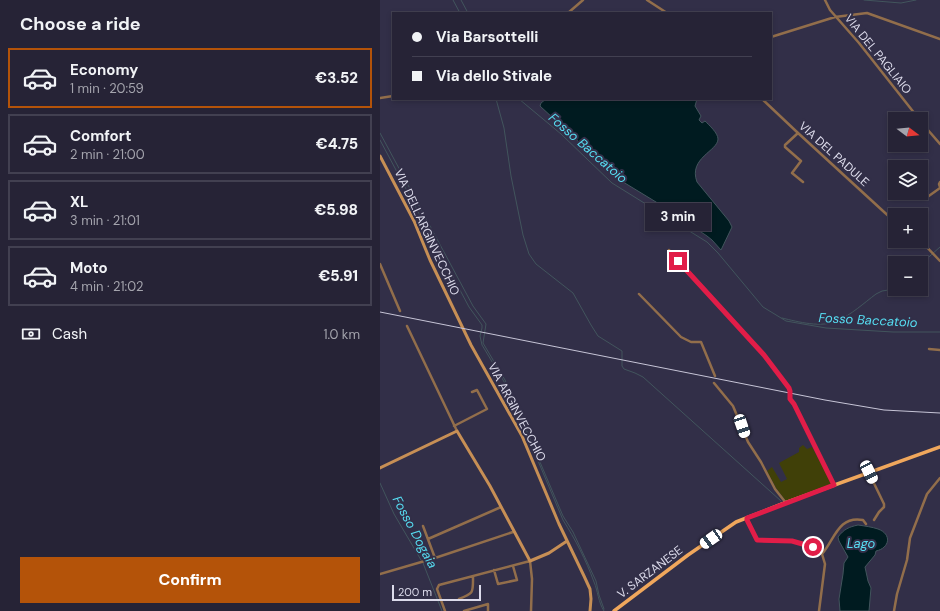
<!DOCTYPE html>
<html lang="en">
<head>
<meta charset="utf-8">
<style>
	body { margin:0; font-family:"DM Sans",sans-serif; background:#2e2b3e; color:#f1f3f6; height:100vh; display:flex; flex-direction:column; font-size:15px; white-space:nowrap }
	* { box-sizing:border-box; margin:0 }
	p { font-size:13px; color:#a4a4ad }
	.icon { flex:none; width:22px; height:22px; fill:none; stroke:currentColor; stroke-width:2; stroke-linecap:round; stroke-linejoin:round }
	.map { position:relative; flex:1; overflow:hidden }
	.side { display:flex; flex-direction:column; background:#262336; width:380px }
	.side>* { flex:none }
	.banner { position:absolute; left:12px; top:12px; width:380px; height:88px; border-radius:0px; box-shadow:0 2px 6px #0003,0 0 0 1px #424051; display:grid; align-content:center; height:88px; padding:0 20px; background:#262336 }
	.needle { width:26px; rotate:106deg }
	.buttons { position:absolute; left:508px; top:112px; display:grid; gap:8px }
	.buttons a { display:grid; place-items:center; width:40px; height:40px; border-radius:0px; background:#262336; box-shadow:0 2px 6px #0003,0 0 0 1px #424051; font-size:20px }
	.scale { position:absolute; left:12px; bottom:10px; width:89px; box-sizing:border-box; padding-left:4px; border:2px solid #dcdbeb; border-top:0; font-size:11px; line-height:14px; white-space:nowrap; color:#dcdbeb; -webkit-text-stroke:3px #322f48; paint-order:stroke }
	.end { position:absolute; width:18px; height:18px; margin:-9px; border:5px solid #e11d48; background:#fff; box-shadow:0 0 0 2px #fff }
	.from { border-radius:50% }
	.bubble { position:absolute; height:28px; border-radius:0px; background:#262336; box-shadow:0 2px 6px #0003,0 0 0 1px #424051; font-size:13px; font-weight:800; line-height:28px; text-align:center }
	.car { position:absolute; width:12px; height:24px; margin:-12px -6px; border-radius:5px; box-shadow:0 0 3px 1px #0007; background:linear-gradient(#fff 24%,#345 0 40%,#fff 0 76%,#345 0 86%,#fff 0) }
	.banner b { display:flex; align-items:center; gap:14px; height:38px; font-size:15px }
	.banner b+b { border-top:1px solid #424051 }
	.banner i { width:10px; height:10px; background:#f1f3f6 }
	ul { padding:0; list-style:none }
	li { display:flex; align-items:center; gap:12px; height:60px; margin:0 8px 6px; padding:0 12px; border:2px solid #424051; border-radius:0px }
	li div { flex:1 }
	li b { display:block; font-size:15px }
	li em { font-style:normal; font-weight:800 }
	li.active { border-color:#b45309 }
	li>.icon { width:36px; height:36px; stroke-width:1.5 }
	h2 { padding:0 20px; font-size:18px; line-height:48px }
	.pay { display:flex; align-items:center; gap:10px; height:44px; padding:0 20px; font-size:15px }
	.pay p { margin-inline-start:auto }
	.cta { display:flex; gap:8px; margin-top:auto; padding:8px 20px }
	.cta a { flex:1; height:46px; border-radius:0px; background:#b45309; color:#fff; font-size:16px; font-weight:800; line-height:46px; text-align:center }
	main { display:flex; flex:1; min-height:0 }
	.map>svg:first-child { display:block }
	.green { fill:#404008 }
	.water { fill:#001b20; stroke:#42555d }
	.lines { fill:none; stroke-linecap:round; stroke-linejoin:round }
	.stream { stroke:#42555d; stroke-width:1 }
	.street { stroke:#926e4b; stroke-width:2.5 }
	.secondary { stroke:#c78f55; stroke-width:3 }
	.primary { stroke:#f0a75c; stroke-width:3.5 }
	.rail { stroke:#c7c5d7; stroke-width:1 }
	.route { stroke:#e11d48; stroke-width:5 }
	.labels { text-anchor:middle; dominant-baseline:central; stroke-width:4; stroke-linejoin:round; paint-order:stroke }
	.street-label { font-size:12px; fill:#dcdbeb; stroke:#322f48 }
	.water-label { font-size:13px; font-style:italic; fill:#56dcf1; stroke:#322f48 }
</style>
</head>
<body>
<main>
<section class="side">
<h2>Choose a ride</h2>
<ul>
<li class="active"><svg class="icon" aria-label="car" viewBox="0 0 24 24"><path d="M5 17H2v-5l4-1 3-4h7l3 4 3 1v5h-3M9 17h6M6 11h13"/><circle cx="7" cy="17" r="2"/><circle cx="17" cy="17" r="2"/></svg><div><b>Economy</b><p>1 min · 20:59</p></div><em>€3.52</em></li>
<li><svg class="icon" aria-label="car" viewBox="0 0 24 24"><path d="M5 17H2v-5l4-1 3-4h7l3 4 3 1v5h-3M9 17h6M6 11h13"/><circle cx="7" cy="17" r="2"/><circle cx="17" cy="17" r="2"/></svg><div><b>Comfort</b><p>2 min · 21:00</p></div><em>€4.75</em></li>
<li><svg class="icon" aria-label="car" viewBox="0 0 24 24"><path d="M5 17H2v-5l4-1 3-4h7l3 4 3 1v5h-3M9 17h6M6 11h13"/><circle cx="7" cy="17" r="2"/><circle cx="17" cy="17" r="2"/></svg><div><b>XL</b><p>3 min · 21:01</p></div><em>€5.98</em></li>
<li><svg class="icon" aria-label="car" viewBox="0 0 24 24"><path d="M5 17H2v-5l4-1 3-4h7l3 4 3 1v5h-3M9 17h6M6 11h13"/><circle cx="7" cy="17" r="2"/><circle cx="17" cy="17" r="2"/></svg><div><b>Moto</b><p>4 min · 21:02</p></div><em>€5.91</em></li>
</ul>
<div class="pay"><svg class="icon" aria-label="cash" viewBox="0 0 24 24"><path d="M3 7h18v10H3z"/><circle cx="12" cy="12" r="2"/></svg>Cash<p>1.0 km</p></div>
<div class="cta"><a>Confirm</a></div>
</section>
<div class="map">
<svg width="560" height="611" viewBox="0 0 560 611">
	<rect width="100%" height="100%" fill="#322f48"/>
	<!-- green -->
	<path class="green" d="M423,445L427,449L432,447L452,484L406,501L396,488L387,471L392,467L401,482L407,479L399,463L419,452V448Z"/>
	<!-- water -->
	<path class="water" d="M166,99H317L315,106L321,116L319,120L322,123L325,121C329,125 338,133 338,139C338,151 308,158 317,182L349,221L352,227L341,250L332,240L327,236L276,202L230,174L214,160L201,144L160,106L161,103Z
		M478,525C485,526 492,527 498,529C512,534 510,548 496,551L495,555L485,567L488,581L491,588L489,611H460L459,599L463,574L464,563L468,557L459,541L458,537C464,529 469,527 478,525Z"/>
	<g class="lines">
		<!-- stream -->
		<path class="stream" d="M73,0L80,13
			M81,0L88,13
			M484,0L521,3L536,0
			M116,99L124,128L131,176L143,235L149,254L156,264L193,293L211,325L218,336L242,351V366L244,369L255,373L263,377L401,501
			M139,99L181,134L232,183L327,242L338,253L383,307L406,321L446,328L513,332H560
			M0,133L93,306L106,324L103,343L125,380L183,516L193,532L216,581L219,595L224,609
			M0,140L89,307L102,325V328L100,336L102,345L126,385L183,520C195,539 206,560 214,582C218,591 218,602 224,611
			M541,264L560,247
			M402,318C419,322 441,328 457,321C471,315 484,303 496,294L502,291L515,289
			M0,483L14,514L41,560
			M43,563L62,611"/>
		<!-- street -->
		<path class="street" d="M267,0L287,13
			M445,0L450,10L479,43L539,119
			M188,13L203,0
			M391,37L455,17L487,13L560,39
			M0,98L13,96
			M382,99L418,133L515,222
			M541,122L560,144
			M418,133L405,145V147L421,161L412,173L423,182
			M560,182L559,184L560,187
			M546,198L560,188
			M541,241L560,261
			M289,250L384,355L409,388L410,399L414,404L454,485
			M0,264L20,311
			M259,294L301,337L311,342H321L335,376
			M27,326L77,431
			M549,349L560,350
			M334,383L353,406L368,442L381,462L395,489L406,503
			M74,426L107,409L97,390L92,392
			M489,473L504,504V507L499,512L494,520
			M367,518L377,540L412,541L430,546L442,554L445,564L439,611
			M43,526L55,558
			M48,539L121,507
			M442,554C454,541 458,515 483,520L486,524
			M114,570L118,584L137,580L133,566
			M0,574L55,558L133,532
			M79,599C94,593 93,593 93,577
			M65,611L57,589L59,585L150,561L152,579L151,611
			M84,611L108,604V611
			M514,611L517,594L527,560L530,538L547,494L560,478"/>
		<!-- secondary -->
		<path class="secondary" d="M0,156L34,221L50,260L91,345L142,436L179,524L204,576L210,589L211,599L210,611
			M0,468L77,431L110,486L150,561L169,553L187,541"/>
		<!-- primary -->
		<path class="primary" d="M234,611L308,555L356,522L402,504L560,447"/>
		<!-- rail -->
		<path class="rail" d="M0,312L445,400L504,410L560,413"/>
	</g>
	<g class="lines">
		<!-- route -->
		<path class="route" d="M298,261L384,355L409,388L410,391V399L414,404L454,485L367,518V520L377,540L412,541L433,547"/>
	</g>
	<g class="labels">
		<!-- street labels -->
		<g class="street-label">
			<text transform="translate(498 54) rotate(51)">VIA DEL PAGLIAIO</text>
			<text transform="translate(454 154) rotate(42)">VIA DEL PADULE</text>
			<text transform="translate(47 232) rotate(65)">VIA DELL'ARGINVECCHIO</text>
			<text transform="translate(137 412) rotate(62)">VIA ARGINVECCHIO</text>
			<text transform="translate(270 572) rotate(-37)">V. SARZANESE</text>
		</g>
		<!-- water labels -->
		<g class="water-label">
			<text transform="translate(208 148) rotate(41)">Fosso Baccatoio</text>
			<text transform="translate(488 320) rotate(3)">Fosso Baccatoio</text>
			<text transform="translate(35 532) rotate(62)">Fosso Dogaia</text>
			<text x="481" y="543">Lago</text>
		</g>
	</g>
</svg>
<div class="buttons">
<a><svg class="needle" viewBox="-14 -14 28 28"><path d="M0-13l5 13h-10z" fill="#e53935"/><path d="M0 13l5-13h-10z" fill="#a4a4ad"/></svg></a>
<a><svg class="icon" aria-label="layers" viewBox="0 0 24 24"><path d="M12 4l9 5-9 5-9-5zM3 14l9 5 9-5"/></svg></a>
<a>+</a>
<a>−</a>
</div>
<div class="scale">200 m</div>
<i class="end from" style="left:433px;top:547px"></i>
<i class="end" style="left:298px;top:261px"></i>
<div class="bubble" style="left:265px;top:203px;width:66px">3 min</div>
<i class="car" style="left:362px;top:426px;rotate:161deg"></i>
<i class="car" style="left:489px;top:472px;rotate:154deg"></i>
<i class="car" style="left:331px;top:539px;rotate:235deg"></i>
<div class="banner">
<b><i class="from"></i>Via Barsottelli</b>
<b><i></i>Via dello Stivale</b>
</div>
</div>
</main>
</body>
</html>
